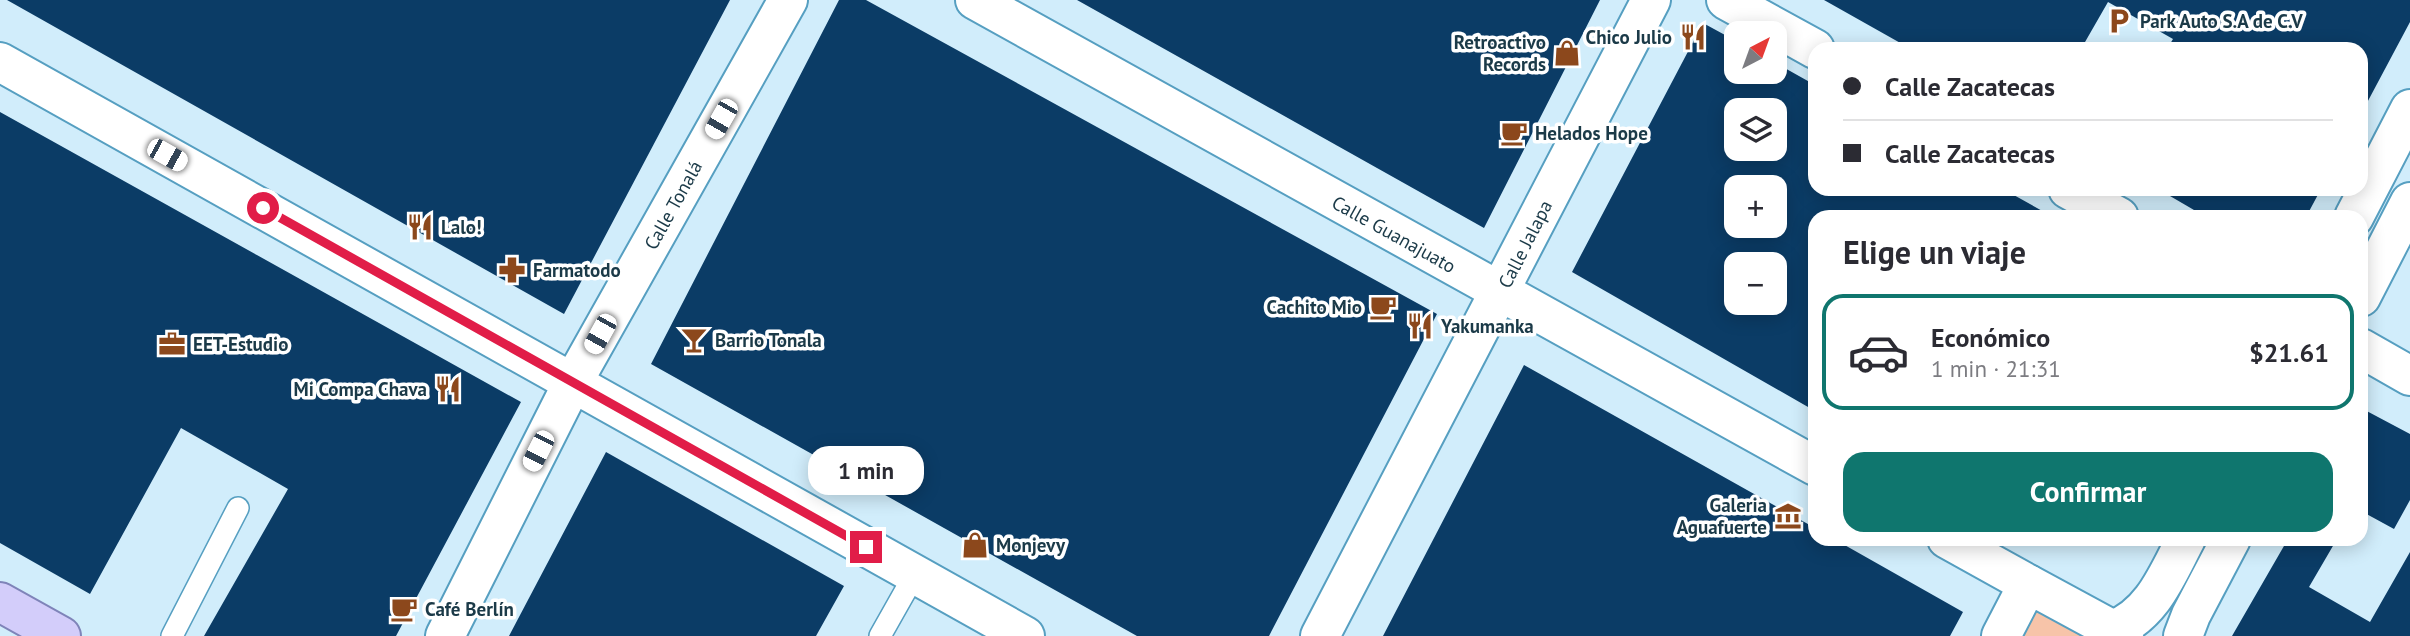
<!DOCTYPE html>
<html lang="es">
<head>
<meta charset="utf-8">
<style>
	body { margin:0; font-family:"PT Sans",sans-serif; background:#f7f7f7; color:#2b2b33; height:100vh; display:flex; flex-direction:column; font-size:26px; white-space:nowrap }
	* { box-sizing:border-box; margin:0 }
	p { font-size:23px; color:#7c7c81 }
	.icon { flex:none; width:38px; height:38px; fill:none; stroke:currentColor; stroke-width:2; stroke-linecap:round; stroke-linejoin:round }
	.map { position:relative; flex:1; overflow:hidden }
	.details { position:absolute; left:1808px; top:210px; width:560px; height:336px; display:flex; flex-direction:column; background:#fff; border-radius:21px; box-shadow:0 4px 18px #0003 }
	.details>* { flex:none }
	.banner { position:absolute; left:1808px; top:42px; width:560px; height:154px; border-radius:21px; box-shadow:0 4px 18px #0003; display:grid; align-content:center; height:154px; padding:0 35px; background:#fff }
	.needle { width:46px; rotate:41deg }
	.tools { position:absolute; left:1724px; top:21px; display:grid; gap:14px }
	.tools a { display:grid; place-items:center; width:63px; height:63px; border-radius:14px; background:#fff; box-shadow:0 4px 18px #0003; font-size:35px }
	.end { position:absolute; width:32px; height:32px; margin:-16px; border:9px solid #e11d48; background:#fff; box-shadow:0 0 0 4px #fff }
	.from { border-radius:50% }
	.bubble { position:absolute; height:49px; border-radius:21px; background:#fff; box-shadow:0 4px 18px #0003; font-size:23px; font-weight:700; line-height:49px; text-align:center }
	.car { position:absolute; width:21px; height:42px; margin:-21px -10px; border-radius:9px; box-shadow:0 0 5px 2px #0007; background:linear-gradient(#fff 24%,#345 0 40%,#fff 0 76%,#345 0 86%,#fff 0) }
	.banner b { display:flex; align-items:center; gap:24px; height:66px; font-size:26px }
	.banner b+b { border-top:2px solid #e1e1e2 }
	.banner i { width:18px; height:18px; background:#2b2b33 }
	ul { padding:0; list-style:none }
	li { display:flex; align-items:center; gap:21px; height:116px; margin:0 14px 10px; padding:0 21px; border:4px solid transparent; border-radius:21px }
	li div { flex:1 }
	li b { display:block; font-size:26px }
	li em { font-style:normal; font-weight:700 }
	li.current { border-color:#0f766e }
	li>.icon { width:63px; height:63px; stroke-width:1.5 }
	h2 { padding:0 35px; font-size:32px; line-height:84px }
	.cta { display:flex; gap:14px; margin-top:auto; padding:14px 35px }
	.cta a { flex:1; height:80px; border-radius:21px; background:#0f766e; color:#fff; font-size:28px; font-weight:700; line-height:80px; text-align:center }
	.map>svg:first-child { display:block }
	.green { fill:#f7c4a9 }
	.building { fill:#0b3c66; fill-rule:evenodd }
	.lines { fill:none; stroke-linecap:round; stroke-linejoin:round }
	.lane-casing { stroke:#569fc1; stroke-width:24 }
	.street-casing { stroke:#569fc1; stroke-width:42 }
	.secondary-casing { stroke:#569fc1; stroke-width:42 }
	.primary-casing { stroke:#7f84b9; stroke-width:42 }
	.lane { stroke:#fff; stroke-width:21 }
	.street { stroke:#fff; stroke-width:38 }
	.secondary { stroke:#fff; stroke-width:38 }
	.primary { stroke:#d3cdfa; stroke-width:38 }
	.route { stroke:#e11d48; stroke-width:9 }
	.labels { text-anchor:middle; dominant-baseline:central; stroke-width:7; stroke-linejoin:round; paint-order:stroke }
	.poi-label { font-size:19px; font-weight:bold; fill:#1b3a48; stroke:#fff; text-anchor:start }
	.street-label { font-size:19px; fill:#1b3a48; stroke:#fff }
</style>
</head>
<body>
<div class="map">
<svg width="2410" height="636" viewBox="0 0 2410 636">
	<rect width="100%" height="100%" fill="#d1edfb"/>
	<!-- green -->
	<path class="green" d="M2028,584L2124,636H2001Z"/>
	<!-- building -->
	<path class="building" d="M7,0H730L564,314Z
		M839,0H866L1437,314L1269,636H1137L651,364Z
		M1077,0H1600L1484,228Z
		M1824,0H2410V22L2361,114V49H2167L2173,39L2108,2L2081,49H1911Z
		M1703,23L1736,41V72H1774V62L1815,85V189H2003L2053,217H1815V411L1572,272ZM1736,110H1774V149H1736ZM1736,187H1774V226H1736ZM1736,264H1774V303H1736Z
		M0,112L521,402L396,636H204L288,489L181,428L90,594L0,543Z
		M2158,189H2321L2306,217H2206Z
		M1524,365L1815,528V539H1834L1963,612L1950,636H1383Z
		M2361,408L2410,434V500L2394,529L2361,511Z
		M606,452L844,586L816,636H509Z
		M2288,539H2337L2309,587L2370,622L2410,552V636H2232Z"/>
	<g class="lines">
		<!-- lane casing -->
		<g class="lane-casing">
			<path id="lane" d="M172,636L238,508
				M880,636L915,574"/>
		</g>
		<!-- street casing -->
		<g class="street-casing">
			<path id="street" d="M975,0L1815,466
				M1726,0L1815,49
				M0,62L1025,636
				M2068,189L2119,217
				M2361,348L2410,376
				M1947,539L2028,584
				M445,636L573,382L788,0
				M1320,636L1651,0"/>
		</g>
		<!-- secondary casing -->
		<g class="secondary-casing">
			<path id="secondary" d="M2354,217L2410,109
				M2361,297L2410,202
				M2113,630C2153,614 2167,575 2186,539
				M2001,636L2028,584L2124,636
				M2183,636L2191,615L2231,539"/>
		</g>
		<!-- primary casing -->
		<g class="primary-casing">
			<path id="primary" d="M0,602L61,636"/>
		</g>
		<!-- lane -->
		<use href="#lane" class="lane"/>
		<!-- street -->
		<use href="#street" class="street"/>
		<!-- secondary -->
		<use href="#secondary" class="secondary"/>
		<!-- primary -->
		<use href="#primary" class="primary"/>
	</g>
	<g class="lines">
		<!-- route -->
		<path class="route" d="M263,208L866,547"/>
	</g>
	<!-- icons -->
	<defs>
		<g id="parking-bare" transform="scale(2.1)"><path d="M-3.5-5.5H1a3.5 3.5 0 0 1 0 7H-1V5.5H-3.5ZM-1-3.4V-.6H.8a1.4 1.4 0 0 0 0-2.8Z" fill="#8c481c" stroke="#fff" stroke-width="2.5" paint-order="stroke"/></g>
		<g id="restaurant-bare" transform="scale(2.1)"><path d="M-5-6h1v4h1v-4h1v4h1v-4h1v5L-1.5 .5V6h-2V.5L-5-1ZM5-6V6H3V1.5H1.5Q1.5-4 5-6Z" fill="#8c481c" stroke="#fff" stroke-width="2.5" paint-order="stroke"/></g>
		<g id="shop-bare" transform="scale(2.1)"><path d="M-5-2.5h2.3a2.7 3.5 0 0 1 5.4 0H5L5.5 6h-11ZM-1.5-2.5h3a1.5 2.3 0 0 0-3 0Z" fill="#8c481c" stroke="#fff" stroke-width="2.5" paint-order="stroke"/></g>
		<g id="cafe-bare" transform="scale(2.1)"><path d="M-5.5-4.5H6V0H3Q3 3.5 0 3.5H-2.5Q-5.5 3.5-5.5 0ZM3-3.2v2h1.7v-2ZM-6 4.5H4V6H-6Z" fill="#8c481c" stroke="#fff" stroke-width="2.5" paint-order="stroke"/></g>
		<g id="pharmacy-bare" transform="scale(2.1)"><path d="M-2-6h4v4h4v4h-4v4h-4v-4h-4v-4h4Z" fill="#8c481c" stroke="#fff" stroke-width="2.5" paint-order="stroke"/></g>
		<g id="bar-bare" transform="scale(2.1)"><path d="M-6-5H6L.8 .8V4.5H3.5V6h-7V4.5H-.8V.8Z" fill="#8c481c" stroke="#fff" stroke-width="2.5" paint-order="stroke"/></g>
		<g id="office-bare" transform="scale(2.1)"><path d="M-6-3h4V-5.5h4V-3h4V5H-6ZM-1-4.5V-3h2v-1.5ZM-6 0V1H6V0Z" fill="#8c481c" stroke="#fff" stroke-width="2.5" paint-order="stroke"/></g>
		<g id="museum-bare" transform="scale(2.1)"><path d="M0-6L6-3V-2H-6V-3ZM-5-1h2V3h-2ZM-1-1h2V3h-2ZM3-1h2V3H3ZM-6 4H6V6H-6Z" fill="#8c481c" stroke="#fff" stroke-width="2.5" paint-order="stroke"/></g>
	</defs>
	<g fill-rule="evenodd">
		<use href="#parking-bare" x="2119" y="21"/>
		<use href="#restaurant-bare" x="1693" y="37"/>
		<use href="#shop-bare" x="1567" y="53"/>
		<use href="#cafe-bare" x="1514" y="133"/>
		<use href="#restaurant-bare" x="420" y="227"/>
		<use href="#pharmacy-bare" x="512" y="270"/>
		<use href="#cafe-bare" x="1383" y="307"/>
		<use href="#restaurant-bare" x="1420" y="326"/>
		<use href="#bar-bare" x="694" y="340"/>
		<use href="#office-bare" x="172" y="344"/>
		<use href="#restaurant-bare" x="448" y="389"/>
		<use href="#museum-bare" x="1788" y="516"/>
		<use href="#shop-bare" x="975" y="545"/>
		<use href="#cafe-bare" x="404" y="609"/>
	</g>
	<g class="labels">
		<!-- poi labels -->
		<g class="poi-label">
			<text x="2140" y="21">Park Auto S.A de C.V</text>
			<text x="1672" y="37" text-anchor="end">Chico Julio</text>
			<text x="1546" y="42" text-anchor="end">Retroactivo<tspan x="1546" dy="22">Records</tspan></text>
			<text x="1535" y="133">Helados Hope</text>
			<text x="441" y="227">Lalo!</text>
			<text x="533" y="270">Farmatodo</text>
			<text x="1362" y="307" text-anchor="end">Cachito Mio</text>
			<text x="1441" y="326">Yakumanka</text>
			<text x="715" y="340">Barrio Tonala</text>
			<text x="193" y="344">EET-Estudio</text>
			<text x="427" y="389" text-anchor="end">Mi Compa Chava</text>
			<text x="1767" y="505" text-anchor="end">Galeria<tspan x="1767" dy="22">Aguafuerte</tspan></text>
			<text x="996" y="545">Monjevy</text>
			<text x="425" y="609">Café Berlín</text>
		</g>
		<!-- street labels -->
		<g class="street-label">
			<text transform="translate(673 205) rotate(-61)">Calle Tonalá</text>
			<text transform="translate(1394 234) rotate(29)">Calle Guanajuato</text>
			<text transform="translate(1525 244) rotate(-63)">Calle Jalapa</text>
		</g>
	</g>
</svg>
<div class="tools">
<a><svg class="needle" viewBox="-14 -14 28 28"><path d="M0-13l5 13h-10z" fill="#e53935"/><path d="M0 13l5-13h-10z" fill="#7c7c81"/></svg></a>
<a><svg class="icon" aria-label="layers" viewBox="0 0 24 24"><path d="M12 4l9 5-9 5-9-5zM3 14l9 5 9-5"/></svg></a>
<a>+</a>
<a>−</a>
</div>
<i class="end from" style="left:263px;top:208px"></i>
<i class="end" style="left:866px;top:547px"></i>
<div class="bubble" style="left:808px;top:446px;width:116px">1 min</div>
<i class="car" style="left:721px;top:119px;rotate:210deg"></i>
<i class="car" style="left:167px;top:155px;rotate:119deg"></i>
<i class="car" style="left:600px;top:334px;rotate:209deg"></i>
<i class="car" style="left:538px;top:451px;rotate:207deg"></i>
<div class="banner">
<b><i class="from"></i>Calle Zacatecas</b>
<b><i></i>Calle Zacatecas</b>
</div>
<section class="details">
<h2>Elige un viaje</h2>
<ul>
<li class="current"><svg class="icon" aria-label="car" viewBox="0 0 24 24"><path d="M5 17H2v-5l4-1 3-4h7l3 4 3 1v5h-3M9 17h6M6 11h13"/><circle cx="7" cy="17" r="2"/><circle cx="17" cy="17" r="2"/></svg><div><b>Económico</b><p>1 min · 21:31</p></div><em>$21.61</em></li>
</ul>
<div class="cta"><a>Confirmar</a></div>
</section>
</div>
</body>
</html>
